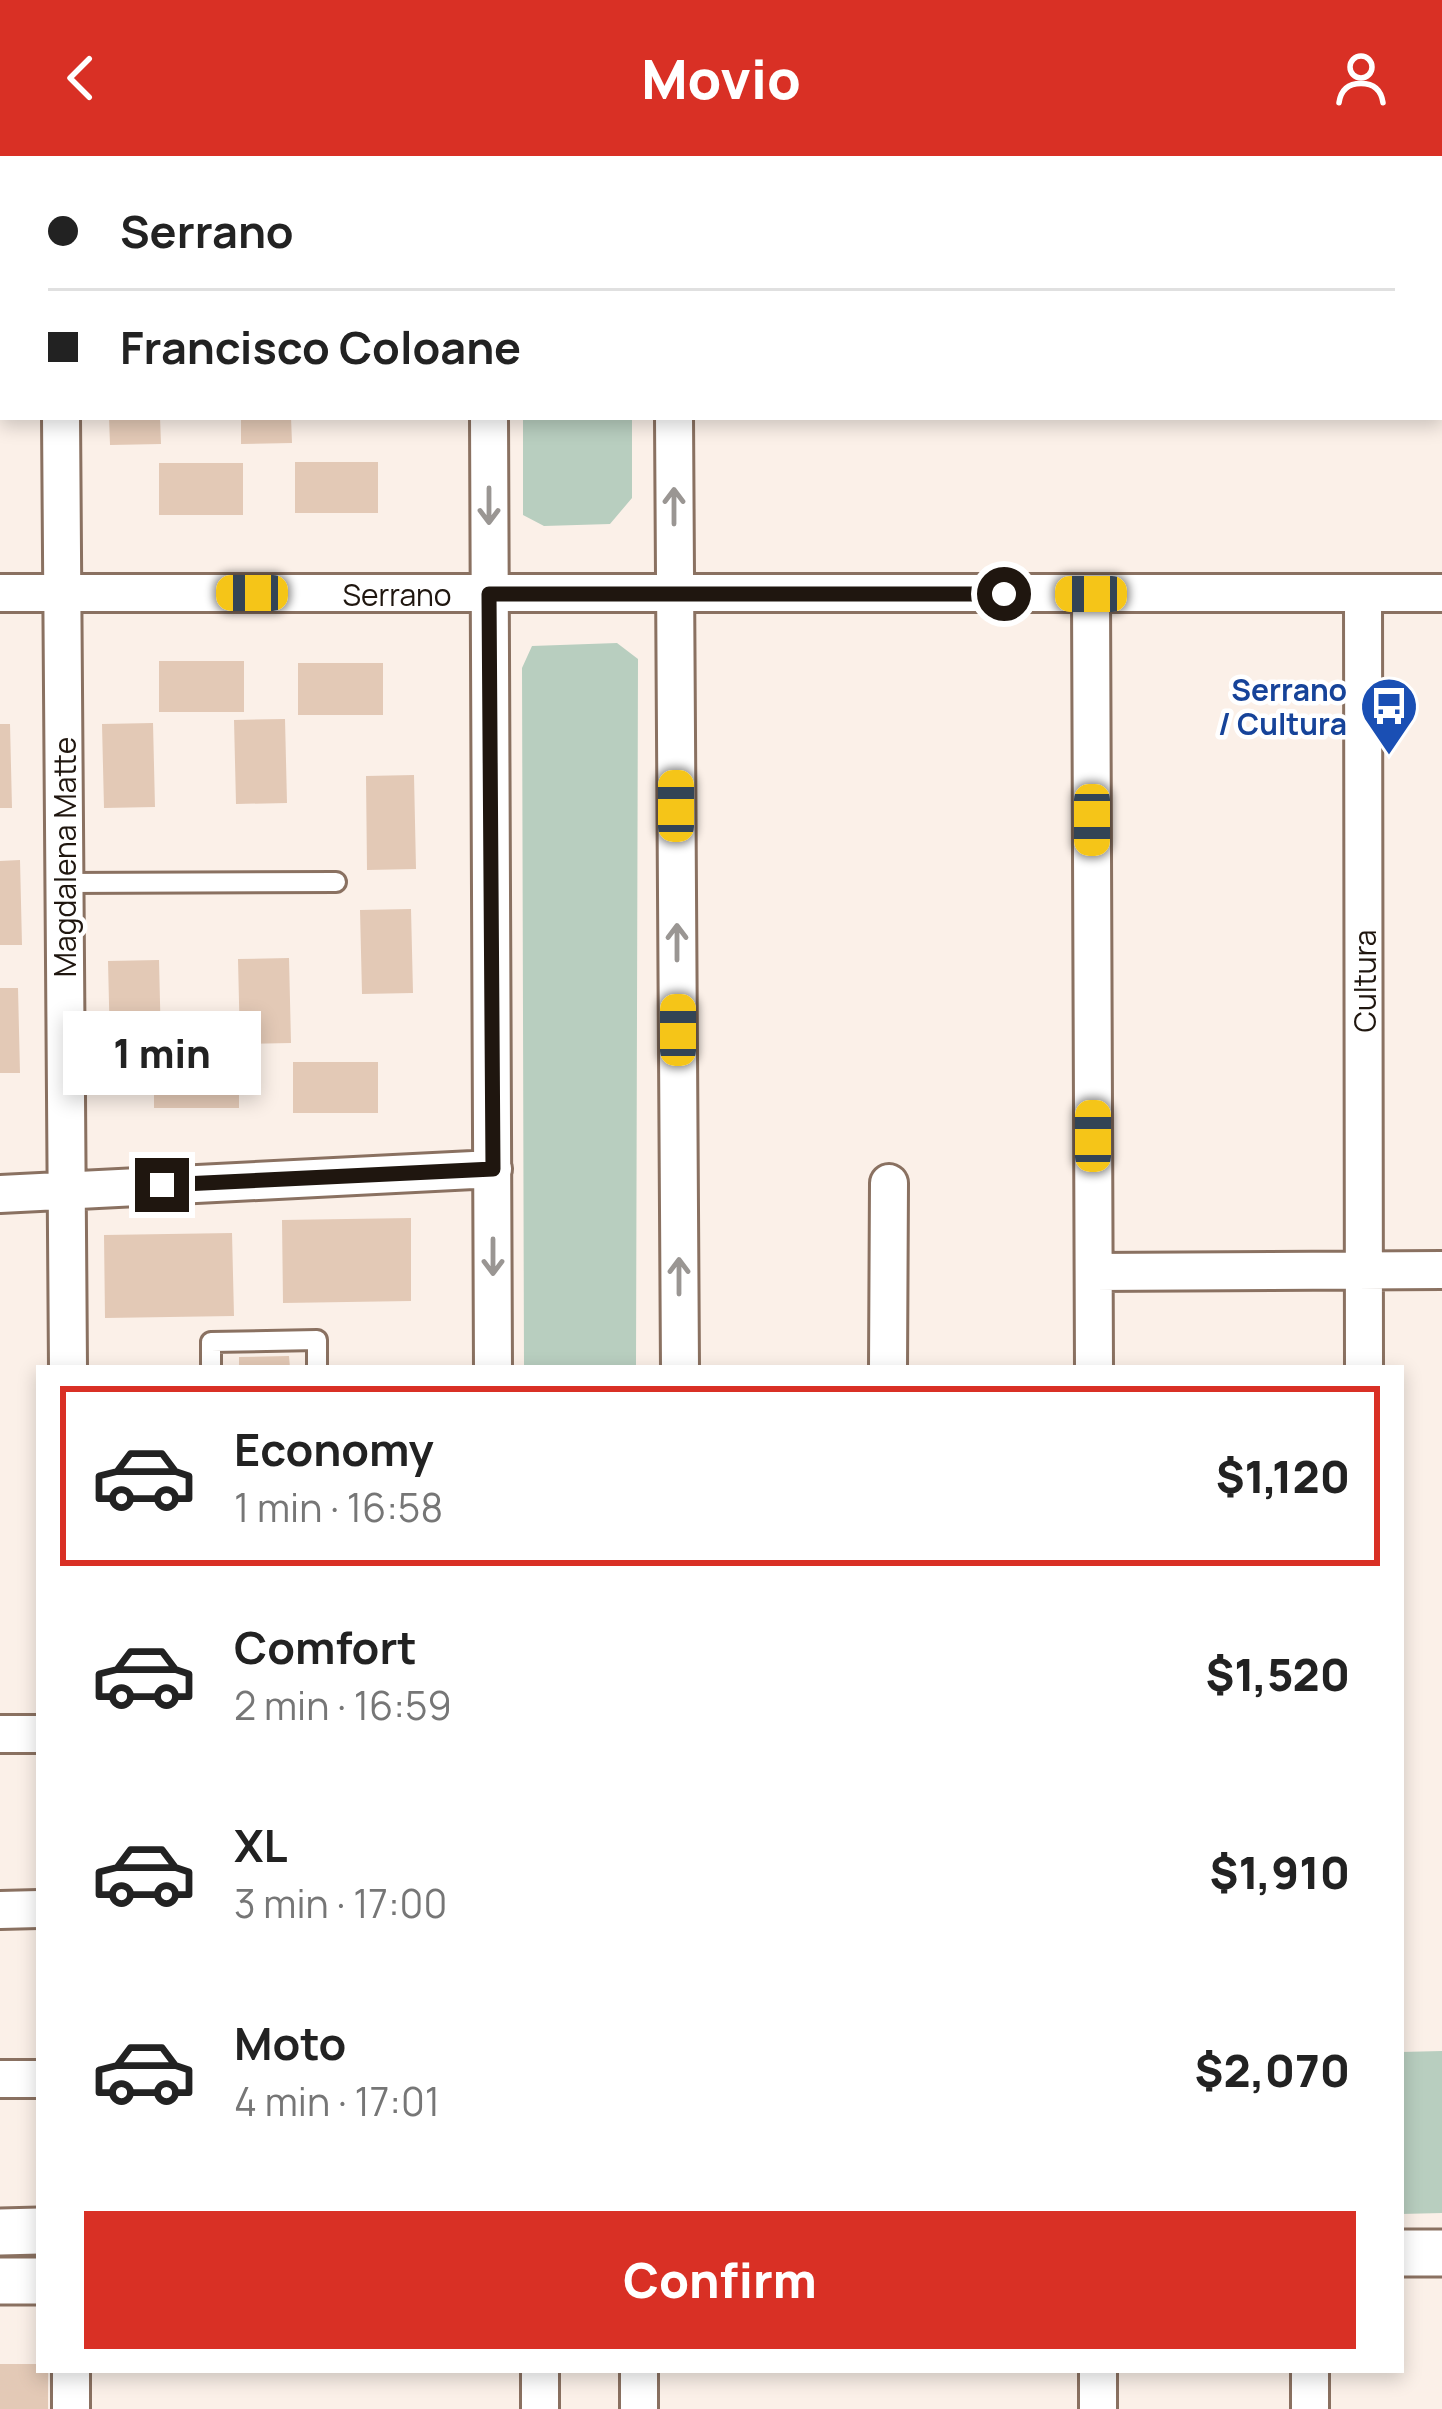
<!DOCTYPE html>
<html lang="en">
<head>
<meta charset="utf-8">
<style>
	body { margin:0; font-family:Manrope,sans-serif; background:#f2f2f2; color:#222; height:100vh; display:flex; flex-direction:column; font-size:45px; white-space:nowrap }
	* { box-sizing:border-box; margin:0 }
	p { font-size:39px; color:#767676 }
	.icon { flex:none; width:66px; height:66px; fill:none; stroke:currentColor; stroke-width:2; stroke-linecap:round; stroke-linejoin:round }
	.map { position:relative; flex:1; overflow:hidden }
	.side { position:absolute; left:36px; top:1209px; width:1368px; height:1008px; display:flex; flex-direction:column; background:#fff; border-radius:0px; box-shadow:0 6px 18px #0003 }
	.side>* { flex:none }
	.hud { position:absolute; left:0px; top:0px; width:1443px; height:264px; box-shadow:0 6px 18px #0003; display:grid; align-content:center; height:264px; padding:0 48px; background:#fff }
	.end { position:absolute; width:54px; height:54px; margin:-27px; border:15px solid #1f160f; background:#fff; box-shadow:0 0 0 6px #fff }
	.from { border-radius:50% }
	.bubble { position:absolute; height:84px; border-radius:0px; background:#fff; box-shadow:0 6px 18px #0003; font-size:39px; font-weight:800; line-height:84px; text-align:center }
	.car { position:absolute; width:36px; height:72px; margin:-36px -18px; border-radius:15px; box-shadow:0 0 9px 3px #0007; background:linear-gradient(#f5c518 24%,#345 0 40%,#f5c518 0 76%,#345 0 86%,#f5c518 0) }
	.hud b { display:flex; align-items:center; gap:42px; height:114px; font-size:45px }
	.hud b+b { border-top:3px solid #e0e0e0 }
	.hud i { width:30px; height:30px; background:#222 }
	ul { padding:21px 0 0; list-style:none }
	li { display:flex; align-items:center; gap:36px; height:180px; margin:0 24px 18px; padding:0 24px; border:6px solid transparent; border-radius:0px }
	li div { flex:1 }
	li b { display:block; font-size:45px }
	li em { font-style:normal; font-weight:800 }
	li.on { border-color:#d93025 }
	li>.icon { width:108px; height:108px; stroke-width:1.5 }
	.action { display:flex; gap:24px; margin-top:auto; padding:24px 48px }
	.action a { flex:1; height:138px; border-radius:0px; background:#d93025; color:#fff; font-size:48px; font-weight:800; line-height:138px; text-align:center }
	header { display:flex; justify-content:space-between; align-items:center; height:156px; padding:0 48px; background:#d93025; color:#fff; font-size:54px; font-weight:800 }
	.map>svg:first-child { display:block }
	.green { fill:#b8cebf }
	.building { fill:#e3c9b6 }
	.lines { fill:none; stroke-linecap:round; stroke-linejoin:round }
	.service-casing { stroke:#8a7161; stroke-width:24 }
	.minor-casing { stroke:#8a7161; stroke-width:42 }
	.tertiary-casing { stroke:#8a7161; stroke-width:51 }
	.service { stroke:#fff; stroke-width:18 }
	.minor { stroke:#fff; stroke-width:36 }
	.tertiary { stroke:#fff; stroke-width:45 }
	.oneway { stroke:#9a9693 }
	.route { stroke:#1f160f; stroke-width:15 }
	.labels { text-anchor:middle; dominant-baseline:central; stroke-width:9; stroke-linejoin:round; paint-order:stroke }
	.street-label { font-size:30px; fill:#1f160f; stroke:#fff }
	.transit-label { font-size:30px; font-weight:bold; fill:#164399; stroke:#fff; text-anchor:end }
</style>
</head>
<body>
<header><svg class="icon" aria-label="back" viewBox="0 0 24 24"><path d="M15 5l-7 7 7 7"/></svg>Movio<svg class="icon" aria-label="person" viewBox="0 0 24 24"><circle cx="12" cy="8" r="4"/><path d="M4 21q1-7 8-7t8 7"/></svg></header>
<div class="map">
<svg width="1442" height="2253" viewBox="0 0 1442 2253">
	<rect width="100%" height="100%" fill="#fbf0e8"/>
	<!-- green -->
	<path class="green" d="M523,261H632V342L610,368L544,370L523,359Z
		M617,487L638,503L636,1212H524L522,512L532,490Z
		M1442,1895V2057L1401,2058V1896Z"/>
	<!-- building -->
	<path class="building" d="M109,261H160L161,288L110,289Z
		M241,261H291L292,287L241,288Z
		M295,306H378V357H295Z
		M159,307H243V359H159Z
		M159,505H244V556H159Z
		M298,507H383V559H298Z
		M285,563L287,647L236,648L234,564Z
		M153,567L155,651L104,652L102,568Z
		M0,568H10L12,652H0Z
		M414,619L416,713L367,714L366,620Z
		M20,704L22,789H0V705Z
		M411,753L413,837L362,838L360,754Z
		M289,802L291,887L240,888L238,803Z
		M159,804L161,888L110,889L108,805Z
		M0,832H18L20,917H0Z
		M154,901H239V952H154Z
		M293,906H378V957H293Z
		M411,1062V1145L283,1147L282,1064Z
		M232,1077L234,1160L105,1162L104,1079Z
		M289,1200L290,1212H239V1201Z
		M0,2208H39V2214H48V2253H0Z"/>
	<g class="lines">
		<!-- service casing -->
		<g class="service-casing">
			<path id="service" d="M64,727L336,726
				M211,1212V1186L317,1184V1212"/>
		</g>
		<!-- minor casing -->
		<g class="minor-casing">
			<path id="minor" d="M60,0V3
				M489,0V3
				M672,0V3
				M1099,0V3
				M1440,146H1442
				M61,261L68,1212
				M489,261L493,1212
				M674,261L680,1212
				M0,437H1442
				M1363,437L1364,1212
				M1091,438L1094,1212
				M0,1038L493,1013
				M1094,1116L1442,1114
				M888,1212L889,1027
				M0,1578H39
				M0,1754L39,1753
				M0,1923H39
				M71,2214V2253
				M540,2214V2253
				M639,2214V2253
				M1098,2214V2253
				M1310,2214V2253"/>
		</g>
		<!-- tertiary casing -->
		<g class="tertiary-casing">
			<path id="tertiary" d="M0,2076L39,2075
				M1401,2097H1442
				M0,2125H39"/>
		</g>
		<!-- service -->
		<use href="#service" class="service"/>
		<!-- minor -->
		<use href="#minor" class="minor"/>
		<!-- tertiary -->
		<use href="#tertiary" class="tertiary"/>
	</g>
	<!-- one-way arrows -->
	<defs><path id="oneway-shaft" d="M-6 0H5M1.5-3L5.5 0L1.5 3" fill="none" stroke-width="1.6" stroke-linecap="round" stroke-linejoin="round" transform="scale(3)"/></defs>
	<g class="oneway">
		<use href="#oneway-shaft" transform="translate(489 350) rotate(90)"/>
		<use href="#oneway-shaft" transform="translate(674 350) rotate(-90)"/>
		<use href="#oneway-shaft" transform="translate(677 786) rotate(-90)"/>
		<use href="#oneway-shaft" transform="translate(493 1101) rotate(90)"/>
		<use href="#oneway-shaft" transform="translate(679 1120) rotate(-90)"/>
	</g>
	<g class="lines">
		<!-- route -->
		<path class="route" d="M162,1029L493,1013L489,438H1004"/>
	</g>
	<!-- icons -->
	<defs>
		<g id="bus-pin" transform="scale(3)"><path d="M0 17L-7.5 6A9.5 9.5 0 1 1 7.5 6Z" fill="#1a4fb4" stroke="#fff"/><path d="M-5-6H5V4H4V6H2V4H-2V6H-4V4H-5ZM-3.5-4V0h7V-4ZM-3.5 1.2v1.5H-2V1.2ZM2 1.2v1.5H3.5V1.2Z" fill="#fff"/></g>
	</defs>
	<g fill-rule="evenodd">
		<use href="#bus-pin" x="1389" y="550"/>
	</g>
	<g class="labels">
		<!-- street labels -->
		<g class="street-label">
			<text x="397" y="438">Serrano</text>
			<text transform="translate(64 701) rotate(-90)">Magdalena Matte</text>
			<text transform="translate(1364 825) rotate(-90)">Cultura</text>
		</g>
		<!-- transit labels -->
		<g class="transit-label">
			<text x="1347" y="533">Serrano<tspan x="1347" dy="34">/ Cultura</tspan></text>
		</g>
	</g>
</svg>
<i class="end from" style="left:1004px;top:438px"></i>
<i class="end" style="left:162px;top:1029px"></i>
<div class="bubble" style="left:63px;top:855px;width:198px">1 min</div>
<i class="car" style="left:252px;top:437px;rotate:270deg"></i>
<i class="car" style="left:1091px;top:438px;rotate:270deg"></i>
<i class="car" style="left:676px;top:650px;rotate:0deg"></i>
<i class="car" style="left:1092px;top:664px;rotate:180deg"></i>
<i class="car" style="left:678px;top:874px;rotate:0deg"></i>
<i class="car" style="left:1093px;top:980px;rotate:0deg"></i>
<div class="hud">
<b><i class="from"></i>Serrano</b>
<b><i></i>Francisco Coloane</b>
</div>
<section class="side">
<ul>
<li class="on"><svg class="icon" aria-label="car" viewBox="0 0 24 24"><path d="M5 17H2v-5l4-1 3-4h7l3 4 3 1v5h-3M9 17h6M6 11h13"/><circle cx="7" cy="17" r="2"/><circle cx="17" cy="17" r="2"/></svg><div><b>Economy</b><p>1 min · 16:58</p></div><em>$1,120</em></li>
<li><svg class="icon" aria-label="car" viewBox="0 0 24 24"><path d="M5 17H2v-5l4-1 3-4h7l3 4 3 1v5h-3M9 17h6M6 11h13"/><circle cx="7" cy="17" r="2"/><circle cx="17" cy="17" r="2"/></svg><div><b>Comfort</b><p>2 min · 16:59</p></div><em>$1,520</em></li>
<li><svg class="icon" aria-label="car" viewBox="0 0 24 24"><path d="M5 17H2v-5l4-1 3-4h7l3 4 3 1v5h-3M9 17h6M6 11h13"/><circle cx="7" cy="17" r="2"/><circle cx="17" cy="17" r="2"/></svg><div><b>XL</b><p>3 min · 17:00</p></div><em>$1,910</em></li>
<li><svg class="icon" aria-label="car" viewBox="0 0 24 24"><path d="M5 17H2v-5l4-1 3-4h7l3 4 3 1v5h-3M9 17h6M6 11h13"/><circle cx="7" cy="17" r="2"/><circle cx="17" cy="17" r="2"/></svg><div><b>Moto</b><p>4 min · 17:01</p></div><em>$2,070</em></li>
</ul>
<div class="action"><a>Confirm</a></div>
</section>
</div>
</body>
</html>
